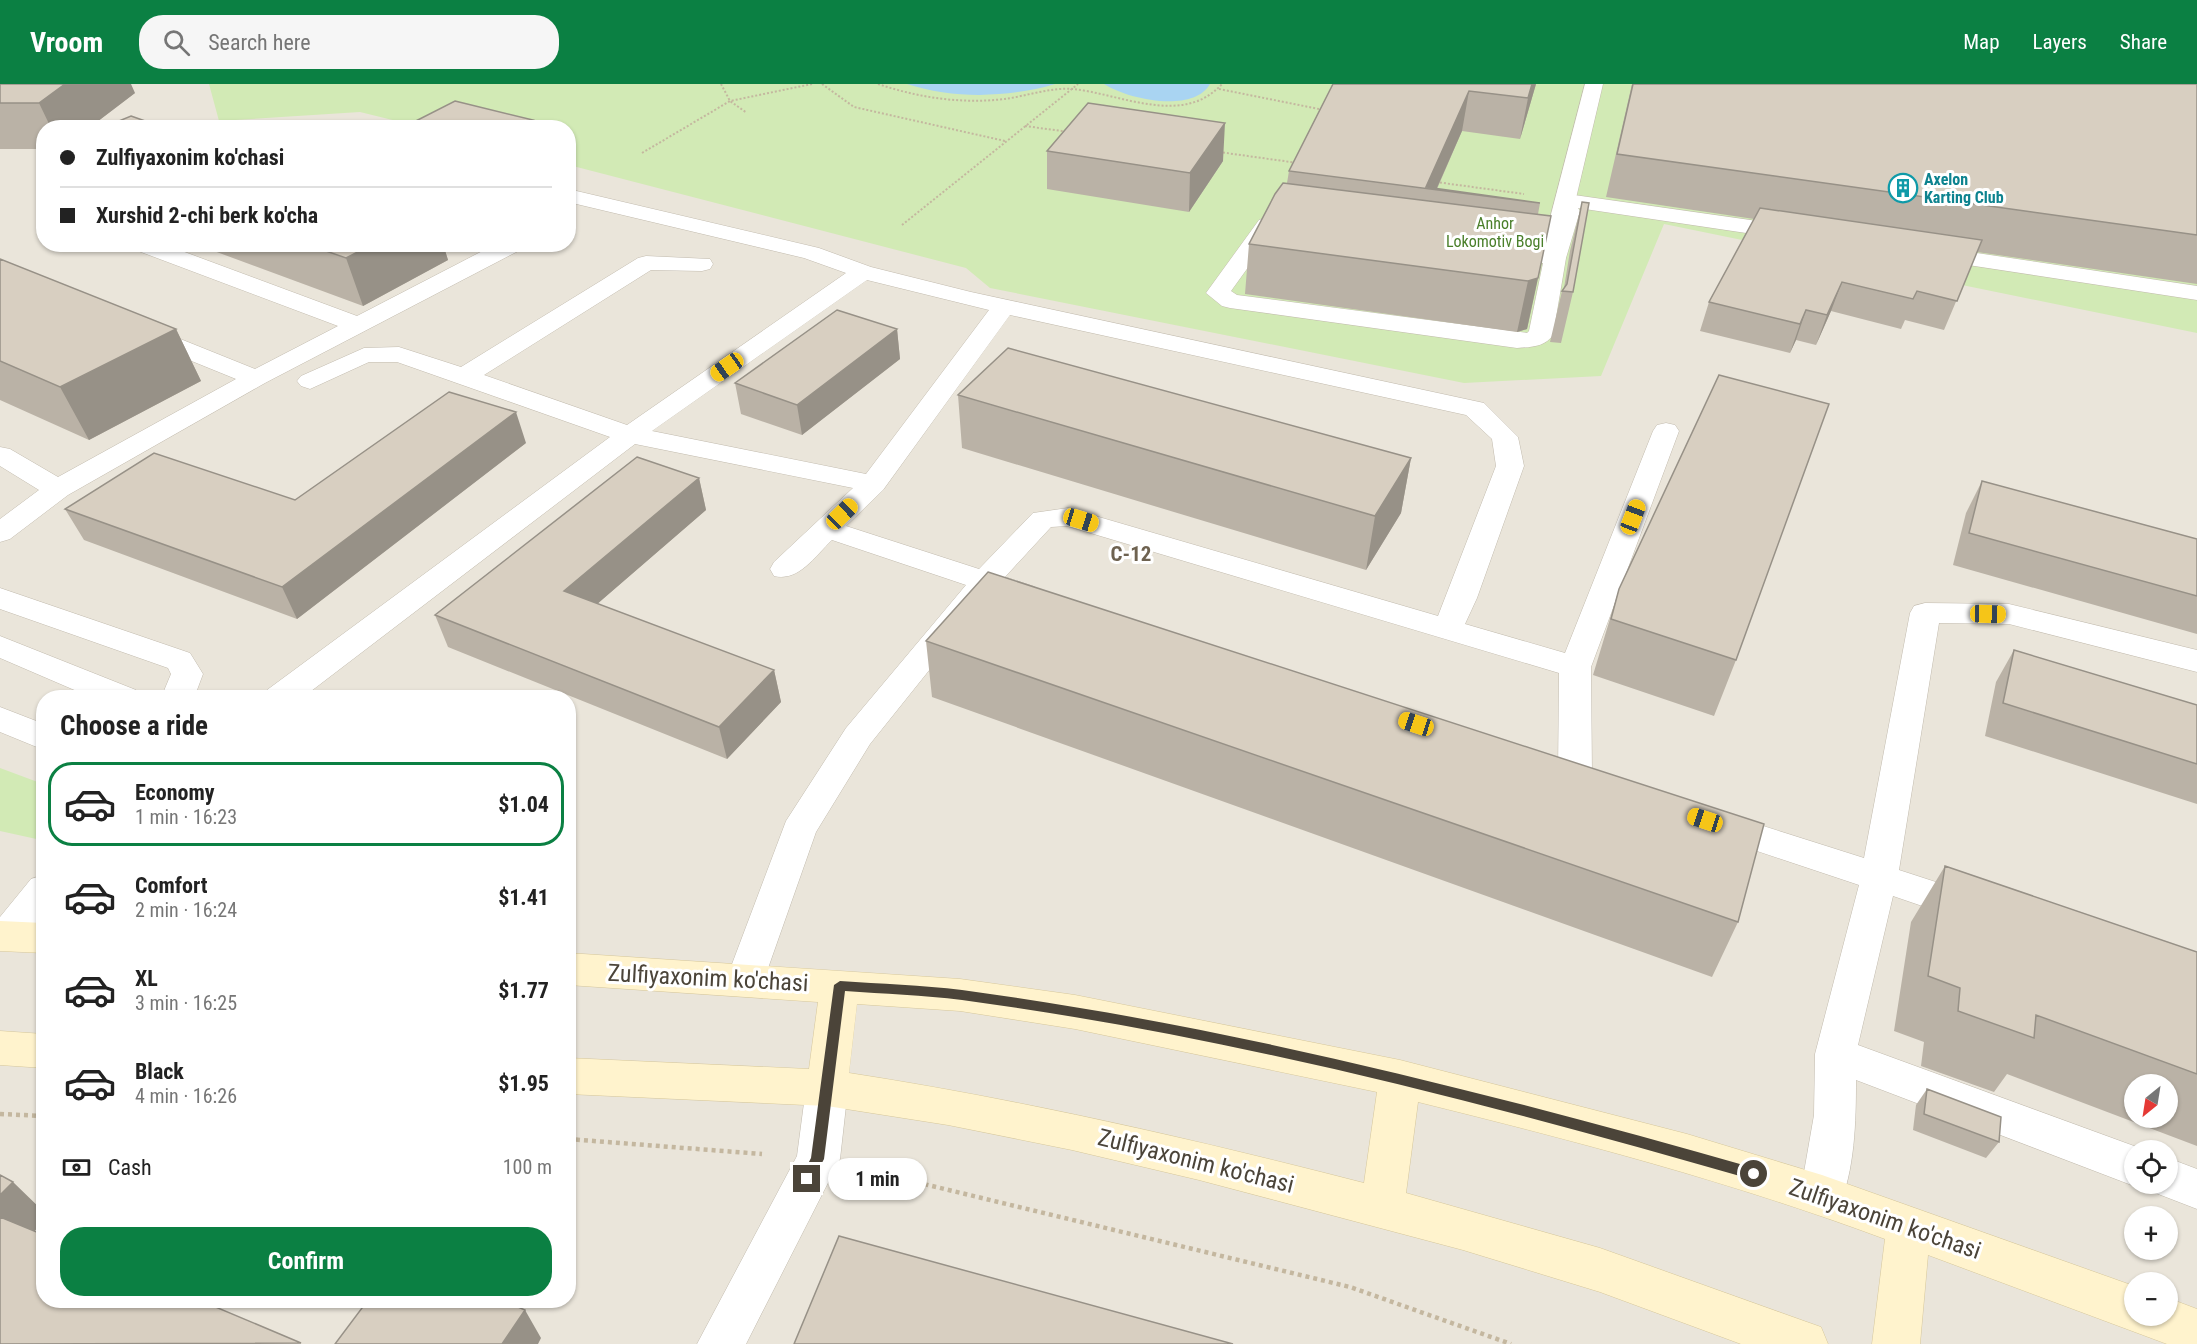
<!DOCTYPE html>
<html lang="en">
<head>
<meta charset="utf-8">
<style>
	body { margin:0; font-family:"Roboto Condensed",sans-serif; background:#f6f6f6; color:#222; height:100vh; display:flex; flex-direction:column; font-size:22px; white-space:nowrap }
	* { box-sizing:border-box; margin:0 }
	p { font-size:20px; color:#767676 }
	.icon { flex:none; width:33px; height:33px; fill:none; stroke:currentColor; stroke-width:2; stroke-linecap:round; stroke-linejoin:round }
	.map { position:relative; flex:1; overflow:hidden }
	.panel { position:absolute; left:36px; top:606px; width:540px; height:618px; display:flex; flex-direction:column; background:#fff; border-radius:24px; box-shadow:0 2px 4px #0004 }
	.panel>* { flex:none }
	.top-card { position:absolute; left:36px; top:36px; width:540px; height:132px; border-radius:24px; box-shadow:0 2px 4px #0004; display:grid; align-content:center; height:132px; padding:0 24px; background:#fff }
	.needle { width:39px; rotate:210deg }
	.controls { position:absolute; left:2124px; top:990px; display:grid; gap:12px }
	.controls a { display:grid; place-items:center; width:54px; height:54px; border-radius:50%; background:#fff; box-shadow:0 2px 4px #0004; font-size:30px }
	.end { position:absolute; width:27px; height:27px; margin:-14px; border:8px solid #4b4439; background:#fff; box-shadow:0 0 0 3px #fff }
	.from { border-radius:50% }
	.bubble { position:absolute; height:42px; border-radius:21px; background:#fff; box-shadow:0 2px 4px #0004; font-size:20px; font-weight:700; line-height:42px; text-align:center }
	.car { position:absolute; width:18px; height:36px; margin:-18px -9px; border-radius:8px; box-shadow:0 0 4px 2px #0007; background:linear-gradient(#f5c518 24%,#345 0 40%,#f5c518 0 76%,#345 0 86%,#f5c518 0) }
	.top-card b { display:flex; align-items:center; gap:21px; height:57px; font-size:22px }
	.top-card b+b { border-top:2px solid #e0e0e0 }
	.top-card i { width:15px; height:15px; background:#222 }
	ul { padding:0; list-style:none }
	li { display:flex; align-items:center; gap:18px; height:84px; margin:0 12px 9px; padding:0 12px; border:3px solid transparent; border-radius:24px }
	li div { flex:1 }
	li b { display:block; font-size:22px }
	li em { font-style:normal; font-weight:700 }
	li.active { border-color:#0b8043 }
	li>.icon { width:54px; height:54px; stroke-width:1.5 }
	h2 { padding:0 24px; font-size:27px; line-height:72px }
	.pay { display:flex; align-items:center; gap:15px; height:66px; padding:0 24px; font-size:22px }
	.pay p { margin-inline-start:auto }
	.primary-button { display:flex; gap:12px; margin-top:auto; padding:12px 24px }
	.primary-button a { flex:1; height:69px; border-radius:24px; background:#0b8043; color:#fff; font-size:24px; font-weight:700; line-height:69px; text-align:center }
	header { display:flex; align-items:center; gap:36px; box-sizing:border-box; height:84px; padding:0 30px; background:#0b8043; color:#fff }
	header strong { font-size:28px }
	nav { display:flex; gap:33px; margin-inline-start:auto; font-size:21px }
	.search { width:420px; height:54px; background:#f6f6f6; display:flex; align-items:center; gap:15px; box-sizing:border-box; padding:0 21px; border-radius:24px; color:#767676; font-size:22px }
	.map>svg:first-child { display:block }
	.residential { fill:#eae5da; fill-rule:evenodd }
	.green { fill:#d2eab5 }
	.water { fill:#a9d4f2 }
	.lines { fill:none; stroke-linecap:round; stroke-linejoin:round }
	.service-casing { stroke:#c2bbae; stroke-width:1 }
	.pedestrian-casing { stroke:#c2bbae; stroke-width:1 }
	.minor-casing { stroke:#c2bbae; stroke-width:1 }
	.secondary-casing { stroke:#d6c79b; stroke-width:1 }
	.path-far1 { stroke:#c4b79f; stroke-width:2; stroke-dasharray:2 2; stroke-linecap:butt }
	.path { stroke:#c4b79f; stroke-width:4.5; stroke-dasharray:4 4; stroke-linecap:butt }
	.service { fill:#fff; fill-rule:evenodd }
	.pedestrian { fill:#fff; fill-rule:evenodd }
	.minor { fill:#fff; fill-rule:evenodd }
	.secondary { fill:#fff3cd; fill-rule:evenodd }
	.wall { fill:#bab2a6; fill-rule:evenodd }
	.shaded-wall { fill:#979187 }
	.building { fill:#d8cfc1; stroke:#979187; stroke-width:1.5 }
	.route { fill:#4b4439 }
	.labels { text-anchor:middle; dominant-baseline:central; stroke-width:6; stroke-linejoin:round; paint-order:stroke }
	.far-culture-label { font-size:16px; font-weight:bold; fill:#0d838f; stroke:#fff; text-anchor:start }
	.far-park-label { font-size:16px; fill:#4a7f2a; stroke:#fff }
	.neighbourhood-label { font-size:21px; font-weight:bold; fill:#6e6250; stroke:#fff }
	.near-street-label { font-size:24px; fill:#4b4439; stroke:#fff }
</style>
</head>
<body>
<header>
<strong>Vroom</strong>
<div class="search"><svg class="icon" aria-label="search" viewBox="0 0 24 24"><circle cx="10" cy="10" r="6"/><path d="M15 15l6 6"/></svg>Search here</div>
<nav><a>Map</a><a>Layers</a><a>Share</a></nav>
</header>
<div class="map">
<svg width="2197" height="1260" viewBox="0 0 2197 1260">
	<rect width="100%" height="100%" fill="#f6f3ec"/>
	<!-- residential -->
	<path class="residential" d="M0,0H2197V1260H0ZM44,44H568V160H44ZM44,614H568V1216H44ZM2134,1000H2168V1034H2134ZM2134,1066H2168V1100H2134ZM2134,1132H2168V1166H2134ZM2134,1198H2168V1232H2134Z"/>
	<!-- green -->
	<path class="green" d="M209,0H2197V249L1664,140L1601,292L1464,299L990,204L966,184L569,81L568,44L421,43L360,28L219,37Z
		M0,684L43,700L44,754L41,756L0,747Z"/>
	<!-- water -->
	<path class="water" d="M907,0H1055C1008,14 953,15 907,0Z
		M1104,0H1210C1193,30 1127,15 1104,0Z"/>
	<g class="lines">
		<!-- service casing -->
		<g class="service-casing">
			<path id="service" d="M568,105L819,164L871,183L971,208L1484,319L1518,353L1524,382L1477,514L1465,540L1565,569L1653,347L1657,341L1666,339L1675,341L1679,347L1591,583L1592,693L1587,702L1575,705L1563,702L1558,693L1559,589L1067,442L1051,443L1005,493L1035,503L1039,510L1035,517L1024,520L991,509L870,660L816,748L760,907L746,912L732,907L726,896L786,737L846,644L966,501L832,456C815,472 799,498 774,492L770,485L774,478L853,404L635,360L302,614H263L267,606L610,353L397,278H369L310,305L301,302L297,297L301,292L364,264L399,263L461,283L638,174L646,172L710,175L713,180L710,185L702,187L651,186L484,291L627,341L846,189L804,174L568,118ZM867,196L989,226L866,390L652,347ZM1010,231L1466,331L1492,355L1496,382L1438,532L1068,424L1033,429L979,485L846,442L883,406Z
				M1567,110L1793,142L1801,144L1804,149L1801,154L1793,156L1578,124L1580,127L1566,174L1553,251C1545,263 1531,263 1517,264L1230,224L1222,222L1206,209L1259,136L1278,131L1286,133L1289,138L1286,143L1275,146L1231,207L1237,211L1527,249L1529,247L1543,179L1491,171L1488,166L1491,161L1499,159L1546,166L1558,127L1564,122L1556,116L1559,111Z
				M130,160H163L357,232L496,160H525L522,165L265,299L68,411L10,455L0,458V435L39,406L0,382V363L10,365L58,393L236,295L135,254L132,249L135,244L144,242L153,244L255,285L338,242L133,165Z
				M1930,162L2197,202V216L1922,174L1919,169L1922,164Z
				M0,504L190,569L203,590L194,614H161L171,590L168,584L0,525Z
				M1925,519L2009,520L2197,566V588L2009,540L1939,539L1899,786L1985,814L1991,824L1985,834L1972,839L1893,812L1858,961L2145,1066H2134V1100H2140L2134,1102L1856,996C1856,1037 1855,1087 1838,1125L1822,1131L1806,1125L1800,1111L1814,1031L1815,970L1859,801L1706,750L1701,741L1706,732L1719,728L1864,774L1910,529L1914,522Z
				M0,552L136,606L140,614H93L0,574Z
				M0,623L44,640V666L0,648Z
				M44,791C44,803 47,823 43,834C36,849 18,871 0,865V833L31,795Z
				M2168,1074L2197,1085V1125L2153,1108L2149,1100H2168Z"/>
		</g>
		<!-- pedestrian casing -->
		<g class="pedestrian-casing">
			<path id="pedestrian" d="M1585,0H1603L1564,165L1561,170H1545L1542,165Z"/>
		</g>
		<!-- minor casing -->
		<g class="minor-casing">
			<path id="minor" d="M827,986L842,991L848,1004L840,1075L833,1089L746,1260H697L797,1072L806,1004L812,991Z"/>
		</g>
		<!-- secondary casing -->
		<g class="secondary-casing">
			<path id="secondary" d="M0,837L44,839V869L0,867Z
				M568,869L960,895L1075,911L1400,976L1687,1050L1822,1091L2134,1202V1232H2168V1214L2197,1225V1260H2167L1928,1171L1920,1260H1872L1885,1155C1732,1098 1576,1057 1418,1018L1406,1109L1600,1164L1804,1237L1821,1243L1828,1260H1741L1600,1208L1463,1166L1199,1096L1072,1066L948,1041L827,1022L568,1010V974L809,985L818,918L568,901ZM857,920L960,927L1075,945L1377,1008L1364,1099C1193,1055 1023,1016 849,989Z
				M0,947L44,950V984L0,981Z"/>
		</g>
		<!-- path-far1 -->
		<path class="path-far1" d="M721,0L730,17L747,29
			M822,0L854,23L1005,57
			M878,0C920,14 961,20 1005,15C1026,12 1052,3 1073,5C1121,10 1183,43 1222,0
			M1219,5L1324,26
			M1025,42L1069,48
			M1219,68L1298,79
			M642,69L730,17L812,0
			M1436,98L1524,110
			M902,141L1078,0"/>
		<!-- path -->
		<path class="path" d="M0,1030L44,1032
			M568,1055L762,1070
			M870,1087L1350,1203L1511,1260"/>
		<!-- service -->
		<use href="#service" class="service"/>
		<!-- pedestrian -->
		<use href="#pedestrian" class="pedestrian"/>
		<!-- minor -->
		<use href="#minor" class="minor"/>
		<!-- secondary -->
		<use href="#secondary" class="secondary"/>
	</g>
	<!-- wall -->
	<path class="wall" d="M0,0L135,9L89,44H44V65H0Z
		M1333,0H1536L1520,55L1462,47L1437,105L1540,119L1538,130V194L1527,245L1517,248L1245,210L1249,160L1287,99L1289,87Z
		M1632,0H2197V200L1977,168L1944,246L1905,236L1901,245L1831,227L1816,261L1796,256L1790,269L1700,247L1709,218L1754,135L1606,113Z
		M1047,67L1223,77L1189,128L1047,105Z
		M1582,118L1573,208L1561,259L1550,258L1562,207L1564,204L1570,167Z
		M195,160H443L448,176L363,222Z
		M0,175L176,245L201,297L89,356L0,316Z
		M897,245L900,275L802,351L741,330L735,299Z
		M958,311L1411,374L1401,429L1366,486L962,364Z
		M526,359L297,535L84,456L65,425L295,416Z
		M699,394L706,426L597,520L774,586L781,618L727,675L448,563L435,531Z
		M1982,397L2197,455V550L1953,481L1966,429Z
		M1619,505L1736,576L1714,632L1593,591Z
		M926,557L1738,838L1712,893L932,613Z
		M2014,566L2197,621V720L1985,652L1996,598Z
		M1945,782L2197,868V1062L2007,990L1994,1008L1921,982L1924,958L1894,947L1911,838ZM2134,1000H2168V1034H2134Z
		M1927,1005L1999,1058L1986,1074L1913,1046L1916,1021Z"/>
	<!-- shaded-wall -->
	<path class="shaded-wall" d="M65,0H131L135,9L89,44H51L39,19Z
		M1532,0H1536L1520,55L1528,14Z
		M1469,7L1462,47L1436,106L1425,104Z
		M533,36L535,44H519Z
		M1225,39L1223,77L1189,128L1190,89Z
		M373,160H443L448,176L363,222L346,174Z
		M1538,194L1527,245L1517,248L1528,197Z
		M1842,198L1831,227L1816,261L1827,231Z
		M1806,226L1796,256L1790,269L1800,240Z
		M176,245L201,297L89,356L60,303Z
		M897,245L900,275L802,351L797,321Z
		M516,328L526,359L297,535L282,503Z
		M1411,374L1401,429L1366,486L1375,432Z
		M699,394L706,426L574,540L564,507Z
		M774,586L781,618L727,675L719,643Z
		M13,1098L44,1128V1138L20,1161L0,1142V1111Z
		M525,1226L541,1254L538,1260H502Z"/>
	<!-- building -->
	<path class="building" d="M0,0H65L39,19H0Z
		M1333,0H1532L1528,14L1469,7L1426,103L1540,119L1289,87Z
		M1633,0H2197V151L1617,70Z
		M455,17L533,36L519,44H402Z
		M1088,19L1225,39L1190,89L1047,67Z
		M131,32L165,44H102Z
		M1283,99L1551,132L1538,194L1528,197L1249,160L1275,110Z
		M1582,118L1589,119L1573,208L1562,207L1567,200Z
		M1760,124L1982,156L1957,217L1917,207L1913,215L1842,198L1827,231L1806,226L1800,240L1709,218Z
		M306,160H373L346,174Z
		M0,175L176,245L60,303L0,277Z
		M837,226L897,245L797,321L735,299Z
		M1008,264L1411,374L1375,432L958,311Z
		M1719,291L1829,320L1736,576L1611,535L1619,505Z
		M449,308L516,328L282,503L65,425L154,369L295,416Z
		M637,373L699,394L564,507L774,586L719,643L435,531Z
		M1982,397L2197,455V512L1969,449Z
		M988,488L1764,740L1738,838L926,557Z
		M2014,566L2197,621V680L2003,619Z
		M1945,782L2197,868V990L2036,931L2034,954L1958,927L1960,904L1928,892Z
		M1927,1005L2001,1033L1999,1058L1924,1030Z
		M0,1091L13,1098L0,1111Z
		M0,1133L44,1151V1216H199L301,1259L0,1260Z
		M839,1152L1233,1260H794Z
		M368,1216H502L525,1226L502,1260H335Z"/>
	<!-- route -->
	<path class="route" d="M840,897C881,900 922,901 962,906C1230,942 1494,1010 1754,1084L1761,1090L1754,1096C1494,1021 1230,952 962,916C923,911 884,910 845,907L824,1075L811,1100L807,1101L800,1095L811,1074L834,901Z"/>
	<!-- icons -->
	<defs>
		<g id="building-ring" transform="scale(1.5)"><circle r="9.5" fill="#fff" stroke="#0f9aa8" stroke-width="1.5"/><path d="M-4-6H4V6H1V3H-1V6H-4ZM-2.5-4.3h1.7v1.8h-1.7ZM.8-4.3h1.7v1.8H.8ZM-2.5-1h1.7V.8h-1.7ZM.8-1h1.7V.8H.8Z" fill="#0f9aa8"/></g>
	</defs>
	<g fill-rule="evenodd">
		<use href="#building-ring" x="1903" y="104"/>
	</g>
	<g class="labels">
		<!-- far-culture labels -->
		<g class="far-culture-label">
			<text x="1924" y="95">Axelon<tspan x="1924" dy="18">Karting Club</tspan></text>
		</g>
		<!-- far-park labels -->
		<g class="far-park-label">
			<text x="1495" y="139">Anhor<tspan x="1495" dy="18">Lokomotiv Bogi</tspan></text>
		</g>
		<!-- neighbourhood labels -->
		<g class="neighbourhood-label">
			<text x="1131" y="470">C-12</text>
		</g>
		<!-- near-street labels -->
		<g class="near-street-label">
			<text transform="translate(708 894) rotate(3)">Zulfiyaxonim ko'chasi</text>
			<text transform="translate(1196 1077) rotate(14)">Zulfiyaxonim ko'chasi</text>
			<text transform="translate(1885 1135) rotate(19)">Zulfiyaxonim ko'chasi</text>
		</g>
	</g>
</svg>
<div class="controls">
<a><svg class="needle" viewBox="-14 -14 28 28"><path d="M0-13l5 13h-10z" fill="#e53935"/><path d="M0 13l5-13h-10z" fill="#767676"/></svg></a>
<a><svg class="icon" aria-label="locate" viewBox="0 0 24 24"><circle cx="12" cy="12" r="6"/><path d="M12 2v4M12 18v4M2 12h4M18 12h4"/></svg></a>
<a>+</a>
<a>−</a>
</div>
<i class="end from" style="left:1754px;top:1090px"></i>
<i class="end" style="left:807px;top:1095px"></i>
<div class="bubble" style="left:828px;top:1074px;width:99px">1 min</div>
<i class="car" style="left:727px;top:283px;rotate:235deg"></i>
<i class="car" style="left:842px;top:430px;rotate:46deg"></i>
<i class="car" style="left:1633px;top:433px;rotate:21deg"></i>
<i class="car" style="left:1081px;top:436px;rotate:107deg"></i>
<i class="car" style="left:1988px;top:530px;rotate:91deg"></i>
<i class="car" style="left:1416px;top:640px;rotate:288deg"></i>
<i class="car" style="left:1705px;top:736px;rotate:288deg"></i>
<div class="top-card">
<b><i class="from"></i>Zulfiyaxonim ko'chasi</b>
<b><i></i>Xurshid 2-chi berk ko'cha</b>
</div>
<section class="panel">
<h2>Choose a ride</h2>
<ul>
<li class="active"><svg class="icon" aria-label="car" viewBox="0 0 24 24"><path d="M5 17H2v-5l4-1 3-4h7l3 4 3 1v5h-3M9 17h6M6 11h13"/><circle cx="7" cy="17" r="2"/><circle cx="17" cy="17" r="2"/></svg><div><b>Economy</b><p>1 min · 16:23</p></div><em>$1.04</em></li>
<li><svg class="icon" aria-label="car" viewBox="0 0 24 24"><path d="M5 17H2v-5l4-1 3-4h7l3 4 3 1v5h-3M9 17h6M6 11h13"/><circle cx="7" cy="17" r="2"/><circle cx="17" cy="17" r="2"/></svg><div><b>Comfort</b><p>2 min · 16:24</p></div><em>$1.41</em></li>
<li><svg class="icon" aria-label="car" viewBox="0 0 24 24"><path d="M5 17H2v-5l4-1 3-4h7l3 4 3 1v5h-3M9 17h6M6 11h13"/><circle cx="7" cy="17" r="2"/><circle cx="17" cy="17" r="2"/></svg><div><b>XL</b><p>3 min · 16:25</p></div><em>$1.77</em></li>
<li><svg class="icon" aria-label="car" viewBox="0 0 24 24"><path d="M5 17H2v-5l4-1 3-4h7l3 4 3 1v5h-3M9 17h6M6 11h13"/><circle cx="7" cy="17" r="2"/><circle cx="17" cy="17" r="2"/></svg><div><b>Black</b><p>4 min · 16:26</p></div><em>$1.95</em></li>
</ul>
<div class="pay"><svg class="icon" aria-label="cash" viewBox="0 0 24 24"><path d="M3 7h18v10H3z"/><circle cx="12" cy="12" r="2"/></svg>Cash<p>100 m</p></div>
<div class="primary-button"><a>Confirm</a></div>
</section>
</div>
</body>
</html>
